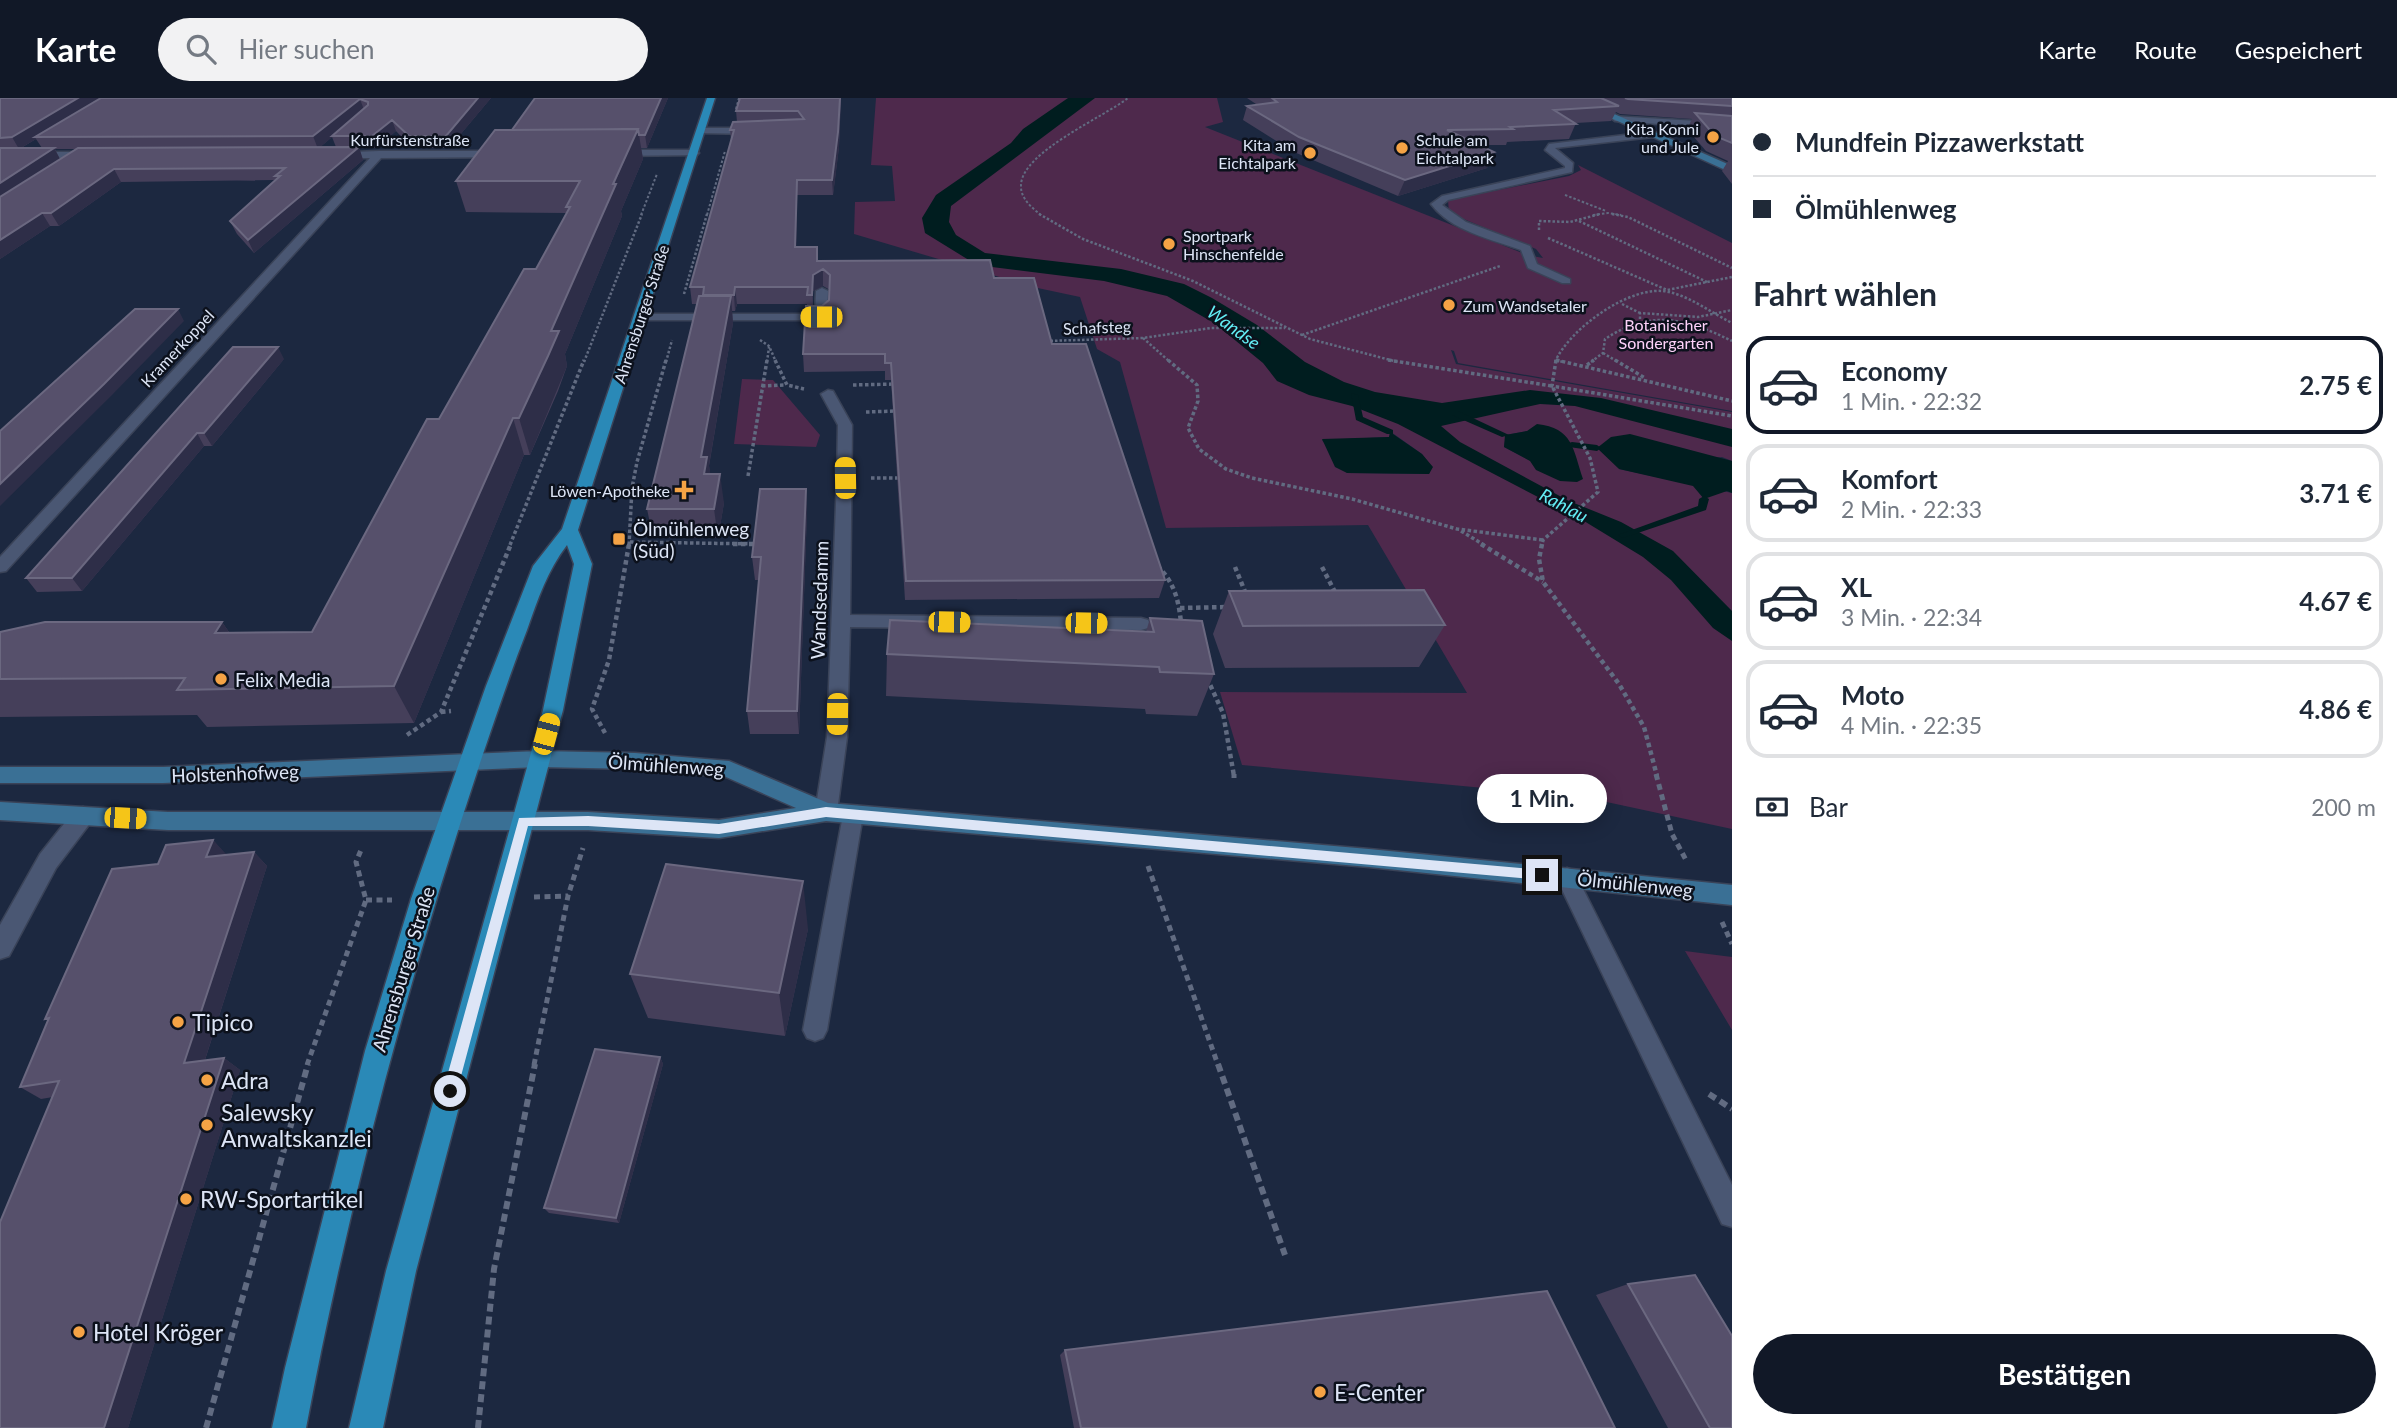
<!DOCTYPE html>
<html lang="de">
<head>
<meta charset="utf-8">
<style>
	body { margin:0; font-family:Lato,sans-serif; background:#f2f2f3; color:#1f2937; height:100vh; display:flex; flex-direction:column; font-size:26px; white-space:nowrap }
	* { box-sizing:border-box; margin:0 }
	p { font-size:23px; color:#747a83 }
	.icon { flex:none; width:38px; height:38px; fill:none; stroke:currentColor; stroke-width:2; stroke-linecap:round; stroke-linejoin:round }
	.map { position:relative; flex:1; overflow:hidden }
	.panel { display:flex; flex-direction:column; background:#fff; width:665px }
	.panel>* { flex:none }
	.hud { display:grid; align-content:center; height:154px; padding:0 21px; background:#fff }
	.end { position:absolute; width:32px; height:32px; margin:-16px; border:9px solid #dde5f6; background:#111; box-shadow:0 0 0 4px #111 }
	.from { border-radius:50% }
	.bubble { position:absolute; height:49px; border-radius:24px; background:#fff; box-shadow:0 4px 18px #0003; font-size:23px; font-weight:700; line-height:49px; text-align:center }
	.car { position:absolute; width:21px; height:42px; margin:-21px -10px; border-radius:9px; box-shadow:0 0 5px 2px #0007; background:linear-gradient(#f5c518 24%,#345 0 40%,#f5c518 0 76%,#345 0 86%,#f5c518 0) }
	.hud b { display:flex; align-items:center; gap:24px; height:66px; font-size:26px }
	.hud b+b { border-top:2px solid #e0e1e3 }
	.hud i { width:18px; height:18px; background:#1f2937 }
	ul { padding:0; list-style:none }
	li { display:flex; align-items:center; gap:21px; height:98px; margin:0 14px 10px; padding:0 7px; border:4px solid #e0e1e3; border-radius:21px }
	li div { flex:1 }
	li b { display:block; font-size:26px }
	li em { font-style:normal; font-weight:700 }
	li.current { border-color:#111827 }
	li>.icon { width:63px; height:63px; stroke-width:1.5 }
	h2 { padding:0 21px; font-size:32px; line-height:84px }
	.pay { display:flex; align-items:center; gap:18px; height:77px; padding:0 21px; font-size:26px }
	.pay p { margin-inline-start:auto }
	.primary-button { display:flex; gap:14px; margin-top:auto; padding:14px 21px }
	.primary-button a { flex:1; height:80px; border-radius:42px; background:#111827; color:#fff; font-size:28px; font-weight:700; line-height:80px; text-align:center }
	header { display:flex; align-items:center; gap:42px; box-sizing:border-box; height:98px; padding:0 35px; background:#111827; color:#fff }
	header strong { font-size:33px }
	nav { display:flex; gap:38px; margin-inline-start:auto; font-size:24px }
	.search { width:490px; height:63px; background:#f2f2f3; display:flex; align-items:center; gap:18px; box-sizing:border-box; padding:0 24px; border-radius:38px; color:#747a83; font-size:26px }
	main { display:flex; flex:1; min-height:0 }
	.map>svg:first-child { display:block }
	.green { fill:#4e294c; fill-rule:evenodd }
	.water { fill:#001d1f }
	.lines { fill:none; stroke-linecap:round; stroke-linejoin:round }
	.stream { fill:#001d1f; fill-rule:evenodd }
	.lane-casing { stroke:#3a4358; stroke-width:3 }
	.street-casing { stroke:#3a4358; stroke-width:3 }
	.secondary-casing { stroke:#3a4358; stroke-width:3 }
	.primary-casing { stroke:#3a4358; stroke-width:3 }
	.path-far5 { stroke:#616b81; stroke-width:2; stroke-dasharray:2.5 2; stroke-linecap:butt }
	.path-far4 { stroke:#616b81; stroke-width:2.5; stroke-dasharray:2.5 2; stroke-linecap:butt }
	.path-far3 { stroke:#616b81; stroke-width:3.5; stroke-dasharray:3.5 2.5; stroke-linecap:butt }
	.path-far2 { stroke:#616b81; stroke-width:4.5; stroke-dasharray:4.5 3.5; stroke-linecap:butt }
	.path-far1 { stroke:#616b81; stroke-width:5; stroke-dasharray:6 4.5; stroke-linecap:butt }
	.path { stroke:#616b81; stroke-width:6; stroke-dasharray:8 5; stroke-linecap:butt }
	.lane { fill:#4a5773; fill-rule:evenodd }
	.street { fill:#4a5773; fill-rule:evenodd }
	.secondary { fill:#3a7095; fill-rule:evenodd }
	.primary { fill:#2a89b7; fill-rule:evenodd }
	.wall { fill:#453f5a; fill-rule:evenodd }
	.shaded-wall { fill:#2e2e48 }
	.building { fill:#56506b; stroke:#6b6880; stroke-width:2 }
	.route { fill:#dde5f6 }
	.poi-dot { fill:#f5a345; stroke:#0c111c; stroke-width:2.5 }
	.labels { text-anchor:middle; dominant-baseline:central; stroke-width:5; stroke-linejoin:round; paint-order:stroke }
	.far-poi-label { font-size:16px; fill:#dde5f6; stroke:#0c111c; text-anchor:end }
	.far-street-label { font-size:16px; fill:#dde5f6; stroke:#0c111c }
	.far-park-label { font-size:16px; fill:#fed2fa; stroke:#0c111c }
	.far-water-label { font-size:18px; font-style:italic; fill:#63edf4; stroke:#0c111c }
	.poi-label { font-size:19px; fill:#dde5f6; stroke:#0c111c; text-anchor:start }
	.street-label { font-size:19px; fill:#dde5f6; stroke:#0c111c }
	.near-poi-label { font-size:23px; fill:#dde5f6; stroke:#0c111c; text-anchor:start }
</style>
</head>
<body>
<header>
<strong>Karte</strong>
<div class="search"><svg class="icon" aria-label="search" viewBox="0 0 24 24"><circle cx="10" cy="10" r="6"/><path d="M15 15l6 6"/></svg>Hier suchen</div>
<nav><a>Karte</a><a>Route</a><a>Gespeichert</a></nav>
</header>
<main>
<div class="map">
<svg width="1732" height="1330" viewBox="0 0 1732 1330">
	<rect width="100%" height="100%" fill="#1c2840"/>
	<!-- green -->
	<path class="green" d="M876,0H1217L1223,24L1205,29L1527,157L1543,160L1536,151L1449,115L1448,102L1569,78L1581,72L1578,67L1732,145V313L1458,265L1454,253L1451,252L1456,266L1732,314V363L1722,359L1619,371L1732,395V731L1588,700L1242,667L1220,594L1467,595L1368,427L1166,430L1120,264L1097,251L1080,199L1033,189L854,136L855,104L895,103L892,68L871,67ZM1527,333L1531,363L1504,349L1506,337ZM1391,334L1422,356L1432,369L1429,376L1347,375L1322,342L1389,339Z
		M742,281L773,282L820,337L816,349L734,346Z
		M1685,853L1732,859V932Z"/>
	<!-- water -->
	<path class="water" d="M1068,0H1095L951,108L949,124L956,137L985,155L1121,171L1184,186L1212,200L1257,227L1305,264L1344,284L1375,294L1442,305L1530,292L1601,300L1732,331V349L1575,308L1540,306L1441,328L1460,344L1569,403L1621,424L1673,453L1732,513V543L1713,530L1671,482L1643,459L1584,423L1398,326L1352,308L1309,297L1277,283L1263,265L1214,225L1167,198L1104,183L992,169L972,164L925,135L922,120L936,97L1011,45L1023,31Z
		M1537,326C1573,330 1573,351 1583,381L1577,384L1560,383L1536,372L1530,363L1504,349L1505,337L1527,333Z
		M1390,334L1422,356L1433,369L1429,376L1347,375L1335,369L1322,341L1389,339Z
		M1630,336L1732,363V395L1727,393L1704,401L1693,388L1619,371L1597,350L1611,339Z"/>
	<g class="lines">
		<!-- stream -->
		<path class="stream" d="M1351,295L1358,297L1363,319L1393,332V336H1387L1356,322Z
			M1452,313H1458L1509,337L1502,339L1452,317Z
			M1572,344L1597,347L1601,350L1597,353L1569,349V345Z
			M1704,398L1709,401L1706,412L1626,439L1623,440L1618,437L1698,408L1699,401Z"/>
		<!-- lane casing -->
		<g class="lane-casing">
			<path id="lane" d="M701,30H756L760,33L756,36L698,35Z
				M1650,34L1653,39L1555,50L1573,65L1572,74L1448,102L1442,107L1466,124L1530,148L1537,166L1570,181V185H1562L1528,170L1521,152C1491,141 1451,133 1431,106L1442,98L1565,70V68L1545,52L1549,46Z
				M822,190L828,193L827,219L821,222H640L634,219L640,216H815L816,193Z
				M853,709L860,711L863,717L827,932L823,940L815,943L807,940L803,932L843,717L846,711Z
				M1567,770L1574,773L1732,1087V1129L1722,1126L1556,779L1560,773Z"/>
		</g>
		<!-- street casing -->
		<g class="street-casing">
			<path id="street" d="M1612,18L1732,25V31L1615,23L1611,20Z
				M694,52L699,55L697,57L615,58L610,55L615,52Z
				M379,53H506L511,56L506,59L381,60L6,473L0,474V459L370,60H332L329,59V55Z
				M0,54H93L98,57L93,60H0Z
				M828,292L833,293L852,327L850,517L1141,520L1148,522L1150,526L1148,530L1141,532L850,529L847,639L837,714L834,720L826,723L818,720L815,714L827,639L837,380L838,327L821,296Z
				M83,709L91,712L94,718L91,724L56,770L9,858L0,861V827L40,756L75,712Z"/>
		</g>
		<!-- secondary casing -->
		<g class="secondary-casing">
			<path id="secondary" d="M1567,0H1578L1732,68V75Z
				M540,653L635,655L729,663L828,705L1369,751L1732,787V807L1369,769L826,723L719,740L588,732H168L0,722V704L168,714H588L719,722L796,710L726,679L635,671L540,669L163,685H0V669H163Z"/>
		</g>
		<!-- primary casing -->
		<g class="primary-casing">
			<path id="primary" d="M707,0H715L578,432L592,466L563,612L416,1173L383,1330H349L386,1173L543,612L574,466L567,447C547,473 538,501 527,532C511,573 497,615 483,656C409,877 349,1102 306,1330H272L285,1270L365,953L411,801L486,588L533,468L562,431Z"/>
		</g>
		<!-- path-far5 -->
		<path class="path-far5" d="M736,11L739,0
			M1565,97L1606,113
			M641,117L657,76
			M707,117L725,53
			M1041,117C1032,110 1020,100 1021,87C1022,54 1104,19 1128,0
			M1593,117L1608,115L1621,117"/>
		<!-- path-far4 -->
		<path class="path-far4" d="M1039,116L1083,141L1193,183L1310,241L1398,264
			M1612,116L1628,119L1732,170
			M1579,123L1707,184
			M1539,132V123L1570,124L1600,116
			M1548,140L1667,192L1732,179
			M684,196L707,116
			M1622,206L1640,215
			M1640,221V215L1698,219L1732,212
			M1302,237L1500,168
			M1143,240L1170,264
			M760,242L769,248L776,264
			M1046,243L1143,240L1211,230H1285
			M1603,255L1618,264
			M1556,262L1563,264
			M584,264L642,116
			M666,264L672,242
			M767,264L769,249
			M1555,264C1569,231 1632,185 1669,194C1691,199 1712,215 1732,225
			M1591,264L1603,255L1605,241C1651,211 1685,220 1732,243"/>
		<!-- path-far3 -->
		<path class="path-far3" d="M775,262L787,287L804,291
			M1168,262L1197,287L1198,303L1188,330L1199,351L1226,371L1252,380L1352,401L1457,431L1543,442
			M1388,262L1552,288L1590,360L1598,394L1543,442L1542,447
			M1556,262L1552,288L1732,318
			M1556,262L1732,303
			M1615,262L1645,280
			M1587,267L1594,262
			M853,287L897,286
			M762,288L786,287
			M866,314L896,313
			M748,378L767,262
			M871,380H900
			M1461,433L1484,447
			M630,444L757,446
			M510,447L584,262
			M629,447L632,390L637,364L666,262"/>
		<!-- path-far2 -->
		<path class="path-far2" d="M733,446H757
			M1481,446L1543,484
			M1542,446L1539,461L1543,484L1619,586L1644,629L1657,678
			M1157,468C1174,483 1179,503 1181,525
			M1235,469L1246,496
			M1322,469L1336,496
			M1180,510L1228,509
			M1207,580L1223,615L1234,678
			M441,614L451,613
			M605,635L592,611L609,562L629,446
			M407,637L441,614L511,446"/>
		<!-- path-far1 -->
		<path class="path-far1" d="M1234,676V680
			M1656,676L1672,736L1686,762
			M1148,768L1218,967
			M534,799L568,798
			M366,802H392
			M1722,824L1732,846
			M307,967L366,802L356,764L361,752
			M534,967L568,798L583,750"/>
		<!-- path -->
		<path class="path" d="M1218,966L1285,1157
			M1709,996L1732,1011
			M206,1330L308,966
			M478,1330L494,1171L535,966"/>
		<!-- lane -->
		<use href="#lane" class="lane"/>
		<!-- street -->
		<use href="#street" class="street"/>
		<!-- secondary -->
		<use href="#secondary" class="secondary"/>
		<!-- primary -->
		<use href="#primary" class="primary"/>
	</g>
	<!-- wall -->
	<path class="wall" d="M0,0H491L449,50H412L396,33L376,50H359L363,62L254,155L237,136L230,123L275,82L121,84L59,128H50L0,161ZM332,39L336,49L319,50ZM36,41L42,50H21ZM55,51H76L60,61Z
		M535,0H668L647,50H641L643,61L621,113L622,118L565,256L567,268L558,293L530,357H524L414,625L207,629L197,617L0,619V534L222,524L229,534H312L439,321L536,171L567,115L466,114L456,83L512,32Z
		M740,0H841L839,49L833,97H797L796,149L818,163L994,180L1052,246L1165,482L1159,500L905,502L891,282H885V273L804,274L803,256L807,206H737L735,213H732L733,225L709,368L710,376L724,405L718,440H653L647,411L697,206H692L690,189L731,42L730,32L737,24L736,13ZM823,188L830,192L829,202L822,208H813V193Z
		M1247,0H1732V86L1722,73L1728,63L1706,53L1687,31L1692,21L1620,16L1616,14L1611,23L1576,25L1569,41L1507,44L1506,47H1479L1494,54L1487,70L1398,98L1294,54L1243,22L1247,8L1256,6Z
		M284,261L212,348H204L82,493L37,494L26,480Z
		M806,391L807,414L799,636H750L747,613L759,482H755L752,459Z
		M1229,493L1445,527L1419,569L1225,570L1213,536Z
		M1150,520L1214,576L1197,618L1146,616L1145,611L886,598L887,556L1146,534Z
		M213,742L226,757L254,754L267,768L205,962L224,960L240,972L128,1330H0L53,999L41,1001L20,989L48,923L45,921L158,766Z
		M808,831L785,938L648,920L630,876Z
		M660,959L663,966L619,1125L549,1115L544,1110Z
		M1628,1186L1732,1330H1668L1596,1197Z
		M1065,1252L1615,1330H1074L1060,1257Z"/>
	<!-- shaded-wall -->
	<path class="shaded-wall" d="M78,0H108L35,39L36,41L19,51L12,39Z
		M478,0H491L449,50L446,38Z
		M661,0H668L647,50L645,37Z
		M840,0L839,49L833,97L832,82Z
		M360,1L364,12L318,51L313,38Z
		M392,22L396,33L376,50L372,38Z
		M638,31L643,61L621,113L622,118L565,256L567,268L530,357L519,320L551,233Z
		M359,49L363,62L254,155L248,142Z
		M54,50L61,63L0,103V85Z
		M1494,54L1487,70L1398,98L1405,82Z
		M114,71L121,84L59,128L51,115Z
		M797,82V97L796,165L795,149Z
		M42,115L50,128L0,161V142Z
		M817,149L818,165L823,171V188L813,193L812,213L813,177Z
		M735,189L737,206L735,213L734,197Z
		M731,198L733,225L709,367L712,387L708,405L701,359Z
		M178,211L184,223L112,297L0,408V386Z
		M278,249L284,261L212,348L204,335Z
		M513,320L524,357L414,625L394,588Z
		M197,335L204,348L82,493L72,480Z
		M720,376L724,405L718,440L714,411Z
		M806,391L807,414L799,636L797,613Z
		M222,524L248,562L215,535Z
		M213,742L226,756L219,774L206,759Z
		M254,754L267,768L200,977L184,965Z
		M803,783L808,831L785,938L779,895Z
		M660,959L663,966L619,1125L616,1120Z
		M224,960L240,972L128,1330H104Z"/>
	<!-- building -->
	<path class="building" d="M0,0H78L12,39L0,40Z
		M101,0H478L446,38H409L392,22L372,38H332L368,7V4L360,1L313,38L35,39Z
		M535,0H661L645,37H639L638,31L512,32Z
		M740,0H840L838,34L832,82H797L795,149H817V163L990,162L994,180H1034L1052,246H1086L1165,482L906,483L891,265H885V256H803L806,208H822L829,202L830,177L823,171L813,177L812,197H807L808,189H735L734,197H703L704,189H690L734,32H730L733,24L804,21L798,13H736Z
		M1272,0H1601L1619,8L1554,12L1576,26L1510,29L1513,31L1447,32L1494,54L1405,82L1299,39L1247,8L1277,4Z
		M1625,0H1732V8L1628,1Z
		M1695,15L1732,18V45L1715,38Z
		M638,31L613,86H616L551,233H559L548,258L519,320H513L394,588L177,592L185,580L0,581V534L45,524H222L215,535L312,534L427,321H439L524,171H536L570,109H566L580,83H456L495,32Z
		M359,49L248,142L230,123L280,78H275L285,70L114,71L51,115H42L0,142V99L78,50Z
		M0,50H54L0,85Z
		M699,198H731L701,359H707L704,376H720L714,411H647Z
		M135,211H178L104,286L0,386V333Z
		M233,249H278L204,335H197L72,480H26Z
		M760,391H806L797,613H747L761,459H752Z
		M1424,492L1445,527L1243,528L1229,493Z
		M1150,520L1202,523L1214,576L1160,574L1159,569L887,556L890,522L1154,534Z
		M213,742L206,759L254,754L184,965L224,960L104,1330H0V1124L59,983L20,989L49,920L45,921L112,771L158,766L166,747Z
		M666,766L803,783L779,895L630,876Z
		M595,951L660,959L616,1120L544,1110Z
		M1695,1177L1732,1238V1330H1710L1628,1186Z
		M1547,1193L1615,1330H1081L1065,1252Z"/>
	<!-- route -->
	<path class="route" d="M826,709L1542,772L1549,777L1542,782L826,719L719,736L588,728H528L457,993L455,998L450,1001L445,998L443,993L519,720L588,718L719,726Z"/>
	<!-- markers -->
	<g class="poi-dot">
		<circle cx="1713" cy="39" r="7"/>
		<circle cx="1402" cy="50" r="7"/>
		<circle cx="1310" cy="55" r="7"/>
		<circle cx="1169" cy="146" r="7"/>
		<circle cx="1449" cy="207" r="7"/>
		<path d="M680.5 381.5h7v7h7v7h-7v7h-7v-7h-7v-7h7z"/>
		<rect x="612" y="434" width="14" height="14" rx="3.5"/>
		<circle cx="221" cy="581" r="7"/>
		<circle cx="178" cy="924" r="7"/>
		<circle cx="207" cy="982" r="7"/>
		<circle cx="207" cy="1027" r="7"/>
		<circle cx="186" cy="1101" r="7"/>
		<circle cx="79" cy="1234" r="7"/>
		<circle cx="1320" cy="1294" r="7"/>
	</g>
	<g class="labels">
		<!-- far-poi labels -->
		<g class="far-poi-label">
			<text x="1699" y="30">Kita Konni<tspan x="1699" dy="18">und Jule</tspan></text>
			<text x="1416" y="41" text-anchor="start">Schule am<tspan x="1416" dy="18">Eichtalpark</tspan></text>
			<text x="1296" y="46">Kita am<tspan x="1296" dy="18">Eichtalpark</tspan></text>
			<text x="1183" y="137" text-anchor="start">Sportpark<tspan x="1183" dy="18">Hinschenfelde</tspan></text>
			<text x="1463" y="207" text-anchor="start">Zum Wandsetaler</text>
			<text x="670" y="392">Löwen-Apotheke</text>
		</g>
		<!-- far-street labels -->
		<g class="far-street-label">
			<text x="410" y="41">Kurfürstenstraße</text>
			<text transform="translate(641 216) rotate(-72)">Ahrensburger Straße</text>
			<text transform="translate(1097 229) rotate(-2)">Schafsteg</text>
			<text transform="translate(177 250) rotate(-47)">Kramerkoppel</text>
		</g>
		<!-- far-park labels -->
		<g class="far-park-label">
			<text x="1666" y="226">Botanischer<tspan x="1666" dy="18">Sondergarten</tspan></text>
		</g>
		<!-- far-water labels -->
		<g class="far-water-label">
			<text transform="translate(1234 229) rotate(36)">Wandse</text>
			<text transform="translate(1564 407) rotate(28)">Rahlau</text>
		</g>
		<!-- poi labels -->
		<g class="poi-label">
			<text x="633" y="430">Ölmühlenweg<tspan x="633" dy="22">(Süd)</tspan></text>
			<text x="235" y="581">Felix Media</text>
		</g>
		<!-- street labels -->
		<g class="street-label">
			<text transform="translate(819 502) rotate(-88)">Wandsedamm</text>
			<text transform="translate(666 667) rotate(4)">Ölmühlenweg</text>
			<text transform="translate(235 675) rotate(-2)">Holstenhofweg</text>
			<text transform="translate(1635 786) rotate(6)">Ölmühlenweg</text>
			<text transform="translate(403 871) rotate(-73)">Ahrensburger Straße</text>
		</g>
		<!-- near-poi labels -->
		<g class="near-poi-label">
			<text x="192" y="924">Tipico</text>
			<text x="221" y="982">Adra</text>
			<text x="221" y="1014">Salewsky<tspan x="221" dy="26">Anwaltskanzlei</tspan></text>
			<text x="200" y="1101">RW-Sportartikel</text>
			<text x="93" y="1234">Hotel Kröger</text>
			<text x="1334" y="1294">E-Center</text>
		</g>
	</g>
</svg>
<i class="end from" style="left:450px;top:993px"></i>
<i class="end" style="left:1542px;top:777px"></i>
<div class="bubble" style="left:1477px;top:676px;width:130px">1 Min.</div>
<i class="car" style="left:821px;top:219px;rotate:270deg"></i>
<i class="car" style="left:845px;top:380px;rotate:359deg"></i>
<i class="car" style="left:949px;top:524px;rotate:91deg"></i>
<i class="car" style="left:1086px;top:525px;rotate:91deg"></i>
<i class="car" style="left:837px;top:616px;rotate:181deg"></i>
<i class="car" style="left:546px;top:636px;rotate:15deg"></i>
<i class="car" style="left:125px;top:720px;rotate:93deg"></i>
</div>
<section class="panel">
<div class="hud">
<b><i class="from"></i>Mundfein Pizzawerkstatt</b>
<b><i></i>Ölmühlenweg</b>
</div>
<h2>Fahrt wählen</h2>
<ul>
<li class="current"><svg class="icon" aria-label="car" viewBox="0 0 24 24"><path d="M5 17H2v-5l4-1 3-4h7l3 4 3 1v5h-3M9 17h6M6 11h13"/><circle cx="7" cy="17" r="2"/><circle cx="17" cy="17" r="2"/></svg><div><b>Economy</b><p>1 Min. · 22:32</p></div><em>2.75 €</em></li>
<li><svg class="icon" aria-label="car" viewBox="0 0 24 24"><path d="M5 17H2v-5l4-1 3-4h7l3 4 3 1v5h-3M9 17h6M6 11h13"/><circle cx="7" cy="17" r="2"/><circle cx="17" cy="17" r="2"/></svg><div><b>Komfort</b><p>2 Min. · 22:33</p></div><em>3.71 €</em></li>
<li><svg class="icon" aria-label="car" viewBox="0 0 24 24"><path d="M5 17H2v-5l4-1 3-4h7l3 4 3 1v5h-3M9 17h6M6 11h13"/><circle cx="7" cy="17" r="2"/><circle cx="17" cy="17" r="2"/></svg><div><b>XL</b><p>3 Min. · 22:34</p></div><em>4.67 €</em></li>
<li><svg class="icon" aria-label="car" viewBox="0 0 24 24"><path d="M5 17H2v-5l4-1 3-4h7l3 4 3 1v5h-3M9 17h6M6 11h13"/><circle cx="7" cy="17" r="2"/><circle cx="17" cy="17" r="2"/></svg><div><b>Moto</b><p>4 Min. · 22:35</p></div><em>4.86 €</em></li>
</ul>
<div class="pay"><svg class="icon" aria-label="cash" viewBox="0 0 24 24"><path d="M3 7h18v10H3z"/><circle cx="12" cy="12" r="2"/></svg>Bar<p>200 m</p></div>
<div class="primary-button"><a>Bestätigen</a></div>
</section>
</main>
</body>
</html>
